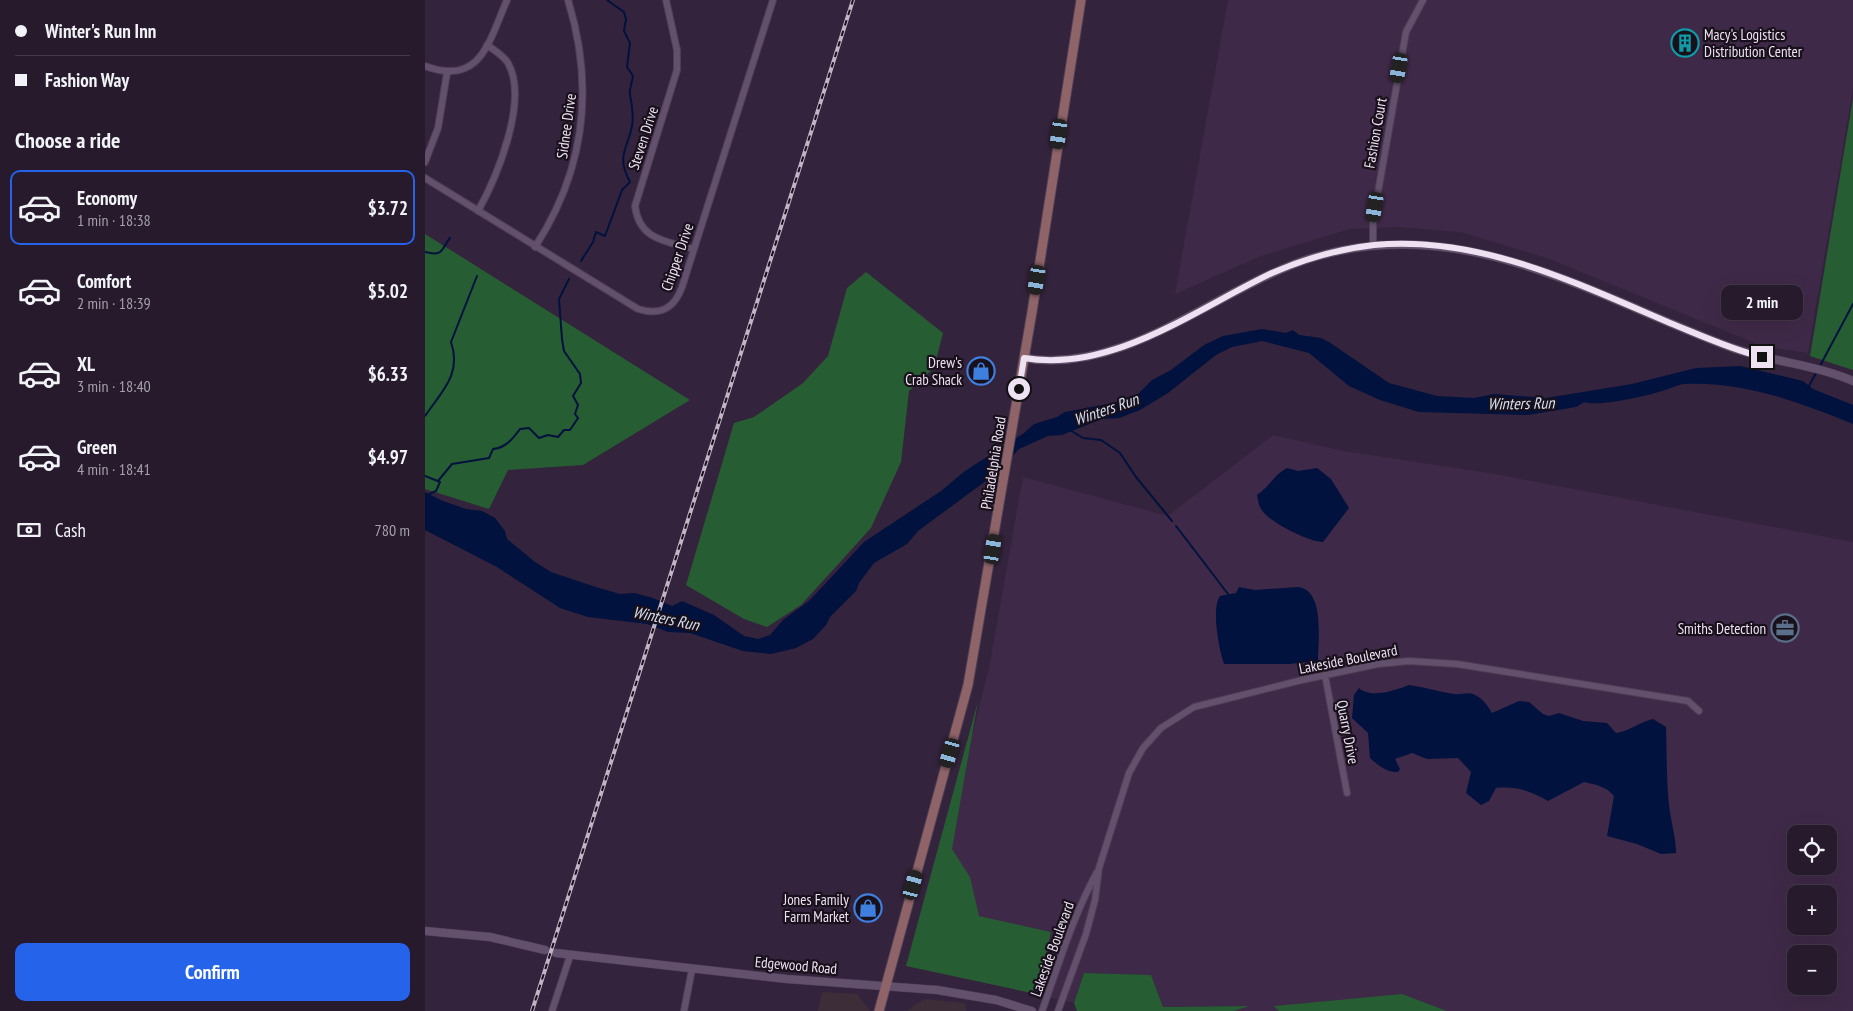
<!DOCTYPE html>
<html lang="en">
<head>
<meta charset="utf-8">
<style>
	body { margin:0; font-family:"PT Sans Narrow",sans-serif; background:#2f2335; color:#f1f3f6; height:100vh; display:flex; flex-direction:column; font-size:19px; white-space:nowrap }
	* { box-sizing:border-box; margin:0 }
	p { font-size:16px; color:#a4a1aa }
	.icon { flex:none; width:28px; height:28px; fill:none; stroke:currentColor; stroke-width:2; stroke-linecap:round; stroke-linejoin:round }
	.map { position:relative; flex:1; overflow:hidden }
	.side { display:flex; flex-direction:column; background:#271a2d; width:425px }
	.side>* { flex:none }
	.banner { display:grid; align-content:center; height:110px; padding:0 15px; background:#271a2d }
	.buttons { position:absolute; left:1362px; top:825px; display:grid; gap:10px }
	.buttons a { display:grid; place-items:center; width:50px; height:50px; border-radius:10px; background:#271a2d; box-shadow:0 5px 20px #0002,0 0 0 1px #433849; font-size:25px }
	.end { position:absolute; width:22px; height:22px; margin:-11px; border:6px solid #ede1f2; background:#111; box-shadow:0 0 0 2px #111 }
	.from { border-radius:50% }
	.bubble { position:absolute; height:35px; border-radius:10px; background:#271a2d; box-shadow:0 5px 20px #0002,0 0 0 1px #433849; font-size:16px; font-weight:700; line-height:35px; text-align:center }
	.car { position:absolute; width:15px; height:30px; margin:-15px -8px; border-radius:6px; box-shadow:0 0 4px 1px #0007; background:linear-gradient(#222 24%,#8ab4d8 0 40%,#222 0 76%,#8ab4d8 0 86%,#222 0) }
	.banner b { display:flex; align-items:center; gap:18px; height:48px; font-size:19px }
	.banner b+b { border-top:1px solid #433849 }
	.banner i { width:12px; height:12px; background:#f1f3f6 }
	ul { padding:0; list-style:none }
	li { display:flex; align-items:center; gap:15px; height:75px; margin:0 10px 8px; padding:0 5px; border:2px solid transparent; border-radius:10px }
	li div { flex:1 }
	li b { display:block; font-size:19px }
	li em { font-style:normal; font-weight:700 }
	li.selected { border-color:#2563eb }
	li>.icon { width:45px; height:45px; stroke-width:1.5 }
	h2 { padding:0 15px; font-size:22px; line-height:60px }
	.pay { display:flex; align-items:center; gap:12px; height:55px; padding:0 15px; font-size:19px }
	.pay p { margin-inline-start:auto }
	.button { display:flex; gap:10px; margin-top:auto; padding:10px 15px }
	.button a { flex:1; height:58px; border-radius:10px; background:#2563eb; color:#fff; font-size:20px; font-weight:700; line-height:58px; text-align:center }
	main { display:flex; flex:1; min-height:0 }
	.map>svg:first-child { display:block }
	.commercial { fill:#3d2d38 }
	.built { fill:#3f2948; fill-rule:evenodd }
	.forest { fill:#275d33 }
	.water { fill:#00123d }
	.lines { fill:none; stroke-linecap:round; stroke-linejoin:round }
	.stream { stroke:#00123d; stroke-width:2 }
	.minor-casing { stroke:#4e3e54; stroke-width:8 }
	.tertiary-casing { stroke:#4e3e54; stroke-width:9 }
	.secondary-casing { stroke:#4e3e54; stroke-width:11 }
	.minor { stroke:#63506c; stroke-width:6 }
	.tertiary { stroke:#63506c; stroke-width:8 }
	.secondary { stroke:#8f6468; stroke-width:9 }
	.rail-casing { stroke:#c1b4c7; stroke-width:4 }
	.rail { stroke:#18101b; stroke-width:2; stroke-dasharray:5.5; stroke-linecap:butt }
	.route { stroke:#ede1f2; stroke-width:6 }
	.labels { text-anchor:middle; dominant-baseline:central; stroke-width:4.5; stroke-linejoin:round; paint-order:stroke }
	.poi-label { font-size:15px; fill:#ede1f2; stroke:#18101b; text-anchor:end }
	.street-label { font-size:15px; fill:#ede1f2; stroke:#18101b }
	.water-label { font-size:16px; font-style:italic; fill:#d6e0ef; stroke:#18101b }
</style>
</head>
<body>
<main>
<section class="side">
<div class="banner">
<b><i class="from"></i>Winter's Run Inn</b>
<b><i></i>Fashion Way</b>
</div>
<h2>Choose a ride</h2>
<ul>
<li class="selected"><svg class="icon" aria-label="car" viewBox="0 0 24 24"><path d="M5 17H2v-5l4-1 3-4h7l3 4 3 1v5h-3M9 17h6M6 11h13"/><circle cx="7" cy="17" r="2"/><circle cx="17" cy="17" r="2"/></svg><div><b>Economy</b><p>1 min · 18:38</p></div><em>$3.72</em></li>
<li><svg class="icon" aria-label="car" viewBox="0 0 24 24"><path d="M5 17H2v-5l4-1 3-4h7l3 4 3 1v5h-3M9 17h6M6 11h13"/><circle cx="7" cy="17" r="2"/><circle cx="17" cy="17" r="2"/></svg><div><b>Comfort</b><p>2 min · 18:39</p></div><em>$5.02</em></li>
<li><svg class="icon" aria-label="car" viewBox="0 0 24 24"><path d="M5 17H2v-5l4-1 3-4h7l3 4 3 1v5h-3M9 17h6M6 11h13"/><circle cx="7" cy="17" r="2"/><circle cx="17" cy="17" r="2"/></svg><div><b>XL</b><p>3 min · 18:40</p></div><em>$6.33</em></li>
<li><svg class="icon" aria-label="car" viewBox="0 0 24 24"><path d="M5 17H2v-5l4-1 3-4h7l3 4 3 1v5h-3M9 17h6M6 11h13"/><circle cx="7" cy="17" r="2"/><circle cx="17" cy="17" r="2"/></svg><div><b>Green</b><p>4 min · 18:41</p></div><em>$4.97</em></li>
</ul>
<div class="pay"><svg class="icon" aria-label="cash" viewBox="0 0 24 24"><path d="M3 7h18v10H3z"/><circle cx="12" cy="12" r="2"/></svg>Cash<p>780 m</p></div>
<div class="button"><a>Confirm</a></div>
</section>
<div class="map">
<svg width="1428" height="1011" viewBox="0 0 1428 1011">
	<rect width="100%" height="100%" fill="#34233c"/>
	<!-- commercial -->
	<path class="commercial" d="M397,992L432,994L445,1011H393Z
		M499,999L540,1003L541,1011H482Z"/>
	<!-- built -->
	<path class="built" d="M803,0H1428V88L1383,353L1337,346L1122,258L1035,232L974,227L925,229L836,256L750,294Z
		M848,435L919,451L1070,474L1428,542V1011H1022L977,994L850,1006L854,1011H809L822,1006L738,1007L726,975L659,973L649,1003L611,994L626,932L546,915L520,842L564,668L598,477L743,516ZM1371,834H1404V866H1371ZM1371,894H1404V926H1371ZM1371,954H1404V986H1371Z"/>
	<!-- forest -->
	<path class="forest" d="M1428,98V370L1385,356Z
		M0,234L265,400L158,465L83,470L64,509L0,489Z
		M441,272L518,333L509,368L484,391L476,462L446,528L376,605L342,627L319,619L261,585L309,423L329,417L378,383L403,356L422,288Z
		M553,701L527,849L545,877L554,916L626,932L611,994L481,966Z
		M659,973L726,975L738,1007L824,1006L809,1011H652L649,1003Z
		M977,994L1022,1011H854L849,1006Z"/>
	<!-- water -->
	<path class="water" d="M837,329L861,333L868,330L874,335L896,338L904,342L964,383L1012,396L1049,398L1069,394L1121,398L1207,384L1271,368L1315,366L1378,381L1388,389L1428,405V424C1374,402 1318,381 1259,384C1252,385 1244,389 1237,391C1221,396 1174,407 1159,402L1151,407L1103,415L994,412L955,400L924,386L884,353L837,341L807,347L791,355L743,393L715,410L694,418L677,419L637,435L623,436L594,449L573,472L493,531L482,544L449,563L434,583L431,591L405,617L401,625L388,639L371,648L346,654L318,651L265,633L243,632L222,624L163,617L135,608L72,567L0,530V492L18,501L41,509L57,511L70,518L80,531L82,539L110,562L126,572L171,587L195,594L209,593L228,598L247,606L257,601L289,615L319,636L333,639L345,635L358,620L385,600L439,542L516,491L540,471L599,433L609,424L632,417L640,412L693,402L711,396L727,380L746,370L779,345L798,336Z
		M862,468L873,471L892,468L906,479L924,508L898,542C884,542 849,524 839,513C834,508 833,501 832,495C844,487 850,474 862,468Z
		M814,587L830,590L873,587C900,590 893,640 893,661L864,664H799C794,649 786,609 795,596L811,593Z
		M984,685C1000,687 1014,692 1029,694C1036,695 1043,692 1048,694C1058,698 1062,705 1067,713L1094,701L1104,702L1118,714L1124,716L1134,713L1158,721L1182,723L1191,733C1205,731 1214,722 1228,719L1241,727C1242,755 1241,791 1246,818C1248,830 1251,840 1251,853L1236,854L1212,844L1182,836L1189,796C1181,786 1171,785 1159,782L1123,801C1106,791 1091,786 1071,788L1064,801L1056,805L1041,793L1046,772L1033,758L1002,759L987,753L970,759L975,769L973,772C962,773 953,765 945,758L943,733L927,718L929,695L934,688C946,699 971,690 984,685Z"/>
	<g class="lines">
		<!-- stream -->
		<path class="stream" d="M0,252C19,257 16,249 25,238
			M156,261L168,242L171,232L180,236L197,190L205,182C191,155 202,151 207,126C209,115 207,105 205,95C204,90 207,82 208,76L202,67L205,43L199,31L201,19L199,12L182,0
			M1396,364L1428,304
			M1384,386L1391,373
			M0,416C17,391 37,374 26,342L52,276
			M645,430L658,438L676,440L695,453L711,477L747,521
			M0,476L15,482L11,491L0,496
			M13,481L27,464L64,458L68,449C81,448 88,438 95,429L104,428L114,438L123,435L133,437L139,430H145L153,418L150,414L153,405L148,396L156,383L155,374L139,351L137,339L134,299L144,279
			M751,526L803,594"/>
		<!-- minor casing -->
		<g class="minor-casing">
			<path id="minor" d="M241,0L252,50V70L210,206C214,240 241,241 268,249
				M0,66C56,87 64,41 82,0
				M0,162L13,128L22,73
				M0,178L213,309C235,316 249,309 257,287L348,0
				M53,211C72,177 104,100 83,63C78,55 69,50 62,45
				M948,245V221L981,32L998,0
				M110,247C160,170 170,88 143,0
				M900,675L922,793
				M127,1011L145,956
				M259,1011L267,969
				M617,1011C634,964 648,916 672,872
				M633,1011L661,934L670,900L674,868L704,773L718,748L736,728L769,707L877,680L953,664L984,661L1032,664L1263,701L1274,711"/>
		</g>
		<!-- tertiary casing -->
		<g class="tertiary-casing">
			<path id="tertiary" d="M599,358C703,376 795,285 890,257C1039,212 1170,297 1305,347C1346,362 1388,364 1428,381
				M0,931L65,937L120,950
				M131,953L362,979L512,990L571,1000L607,1011"/>
		</g>
		<!-- secondary casing -->
		<g class="secondary-casing">
			<path id="secondary" d="M454,1011L543,685L607,312L656,0"/>
		</g>
		<!-- minor -->
		<use href="#minor" class="minor"/>
		<!-- tertiary -->
		<use href="#tertiary" class="tertiary"/>
		<!-- secondary -->
		<use href="#secondary" class="secondary"/>
		<!-- rail casing -->
		<g class="rail-casing">
			<path id="rail" d="M107,1011L428,0"/>
		</g>
		<!-- rail -->
		<use href="#rail" class="rail"/>
	</g>
	<g class="lines">
		<!-- route -->
		<path class="route" d="M594,389L599,358C688,373 771,309 847,273C879,259 913,249 949,245C1054,235 1151,283 1245,323C1275,335 1305,349 1337,357"/>
	</g>
	<!-- icons -->
	<defs>
		<g id="building-ring" transform="scale(1.4375)"><circle r="9.5" fill="#18101b" stroke="#0f9aa8" stroke-width="1.5"/><path d="M-4-6H4V6H1V3H-1V6H-4ZM-2.5-4.3h1.7v1.8h-1.7ZM.8-4.3h1.7v1.8H.8ZM-2.5-1h1.7V.8h-1.7ZM.8-1h1.7V.8H.8Z" fill="#0f9aa8"/></g>
		<g id="shop-ring" transform="scale(1.4375)"><circle r="9.5" fill="#18101b" stroke="#3f7fe0" stroke-width="1.5"/><path d="M-5-2.5h2.3a2.7 3.5 0 0 1 5.4 0H5L5.5 6h-11ZM-1.5-2.5h3a1.5 2.3 0 0 0-3 0Z" fill="#3f7fe0"/></g>
		<g id="office-ring" transform="scale(1.4375)"><circle r="9.5" fill="#18101b" stroke="#5c6f8a" stroke-width="1.5"/><path d="M-6-3h4V-5.5h4V-3h4V5H-6ZM-1-4.5V-3h2v-1.5ZM-6 0V1H6V0Z" fill="#5c6f8a"/></g>
	</defs>
	<g fill-rule="evenodd">
		<use href="#building-ring" x="1260" y="43"/>
		<use href="#shop-ring" x="556" y="371"/>
		<use href="#office-ring" x="1360" y="628"/>
		<use href="#shop-ring" x="443" y="908"/>
	</g>
	<g class="labels">
		<!-- poi labels -->
		<g class="poi-label">
			<text x="1279" y="34" text-anchor="start">Macy's Logistics<tspan x="1279" dy="17">Distribution Center</tspan></text>
			<text x="537" y="362">Drew's<tspan x="537" dy="17">Crab Shack</tspan></text>
			<text x="1341" y="628">Smiths Detection</text>
			<text x="424" y="899">Jones Family<tspan x="424" dy="17">Farm Market</tspan></text>
		</g>
		<!-- street labels -->
		<g class="street-label">
			<text transform="translate(141 126) rotate(-82)">Sidnee Drive</text>
			<text transform="translate(950 133) rotate(-80)">Fashion Court</text>
			<text transform="translate(218 138) rotate(-72)">Steven Drive</text>
			<text transform="translate(252 257) rotate(-71)">Chipper Drive</text>
			<text transform="translate(568 463) rotate(-81)">Philadelphia Road</text>
			<text transform="translate(923 659) rotate(-11)">Lakeside Boulevard</text>
			<text transform="translate(923 732) rotate(79)">Quarry Drive</text>
			<text transform="translate(627 949) rotate(-70)">Lakeside Boulevard</text>
			<text transform="translate(371 965) rotate(5)">Edgewood Road</text>
		</g>
		<!-- water labels -->
		<g class="water-label">
			<text transform="translate(1096 403) rotate(-1)">Winters Run</text>
			<text transform="translate(681 409) rotate(-19)">Winters Run</text>
			<text transform="translate(241 618) rotate(12)">Winters Run</text>
		</g>
	</g>
</svg>
<div class="buttons">
<a><svg class="icon" aria-label="locate" viewBox="0 0 24 24"><circle cx="12" cy="12" r="6"/><path d="M12 2v4M12 18v4M2 12h4M18 12h4"/></svg></a>
<a>+</a>
<a>−</a>
</div>
<i class="end from" style="left:594px;top:389px"></i>
<i class="end" style="left:1337px;top:357px"></i>
<div class="bubble" style="left:1296px;top:285px;width:82px">2 min</div>
<i class="car" style="left:974px;top:68px;rotate:190deg"></i>
<i class="car" style="left:634px;top:134px;rotate:188deg"></i>
<i class="car" style="left:950px;top:207px;rotate:190deg"></i>
<i class="car" style="left:612px;top:280px;rotate:189deg"></i>
<i class="car" style="left:568px;top:549px;rotate:9deg"></i>
<i class="car" style="left:525px;top:753px;rotate:196deg"></i>
<i class="car" style="left:488px;top:885px;rotate:15deg"></i>
</div>
</main>
</body>
</html>
